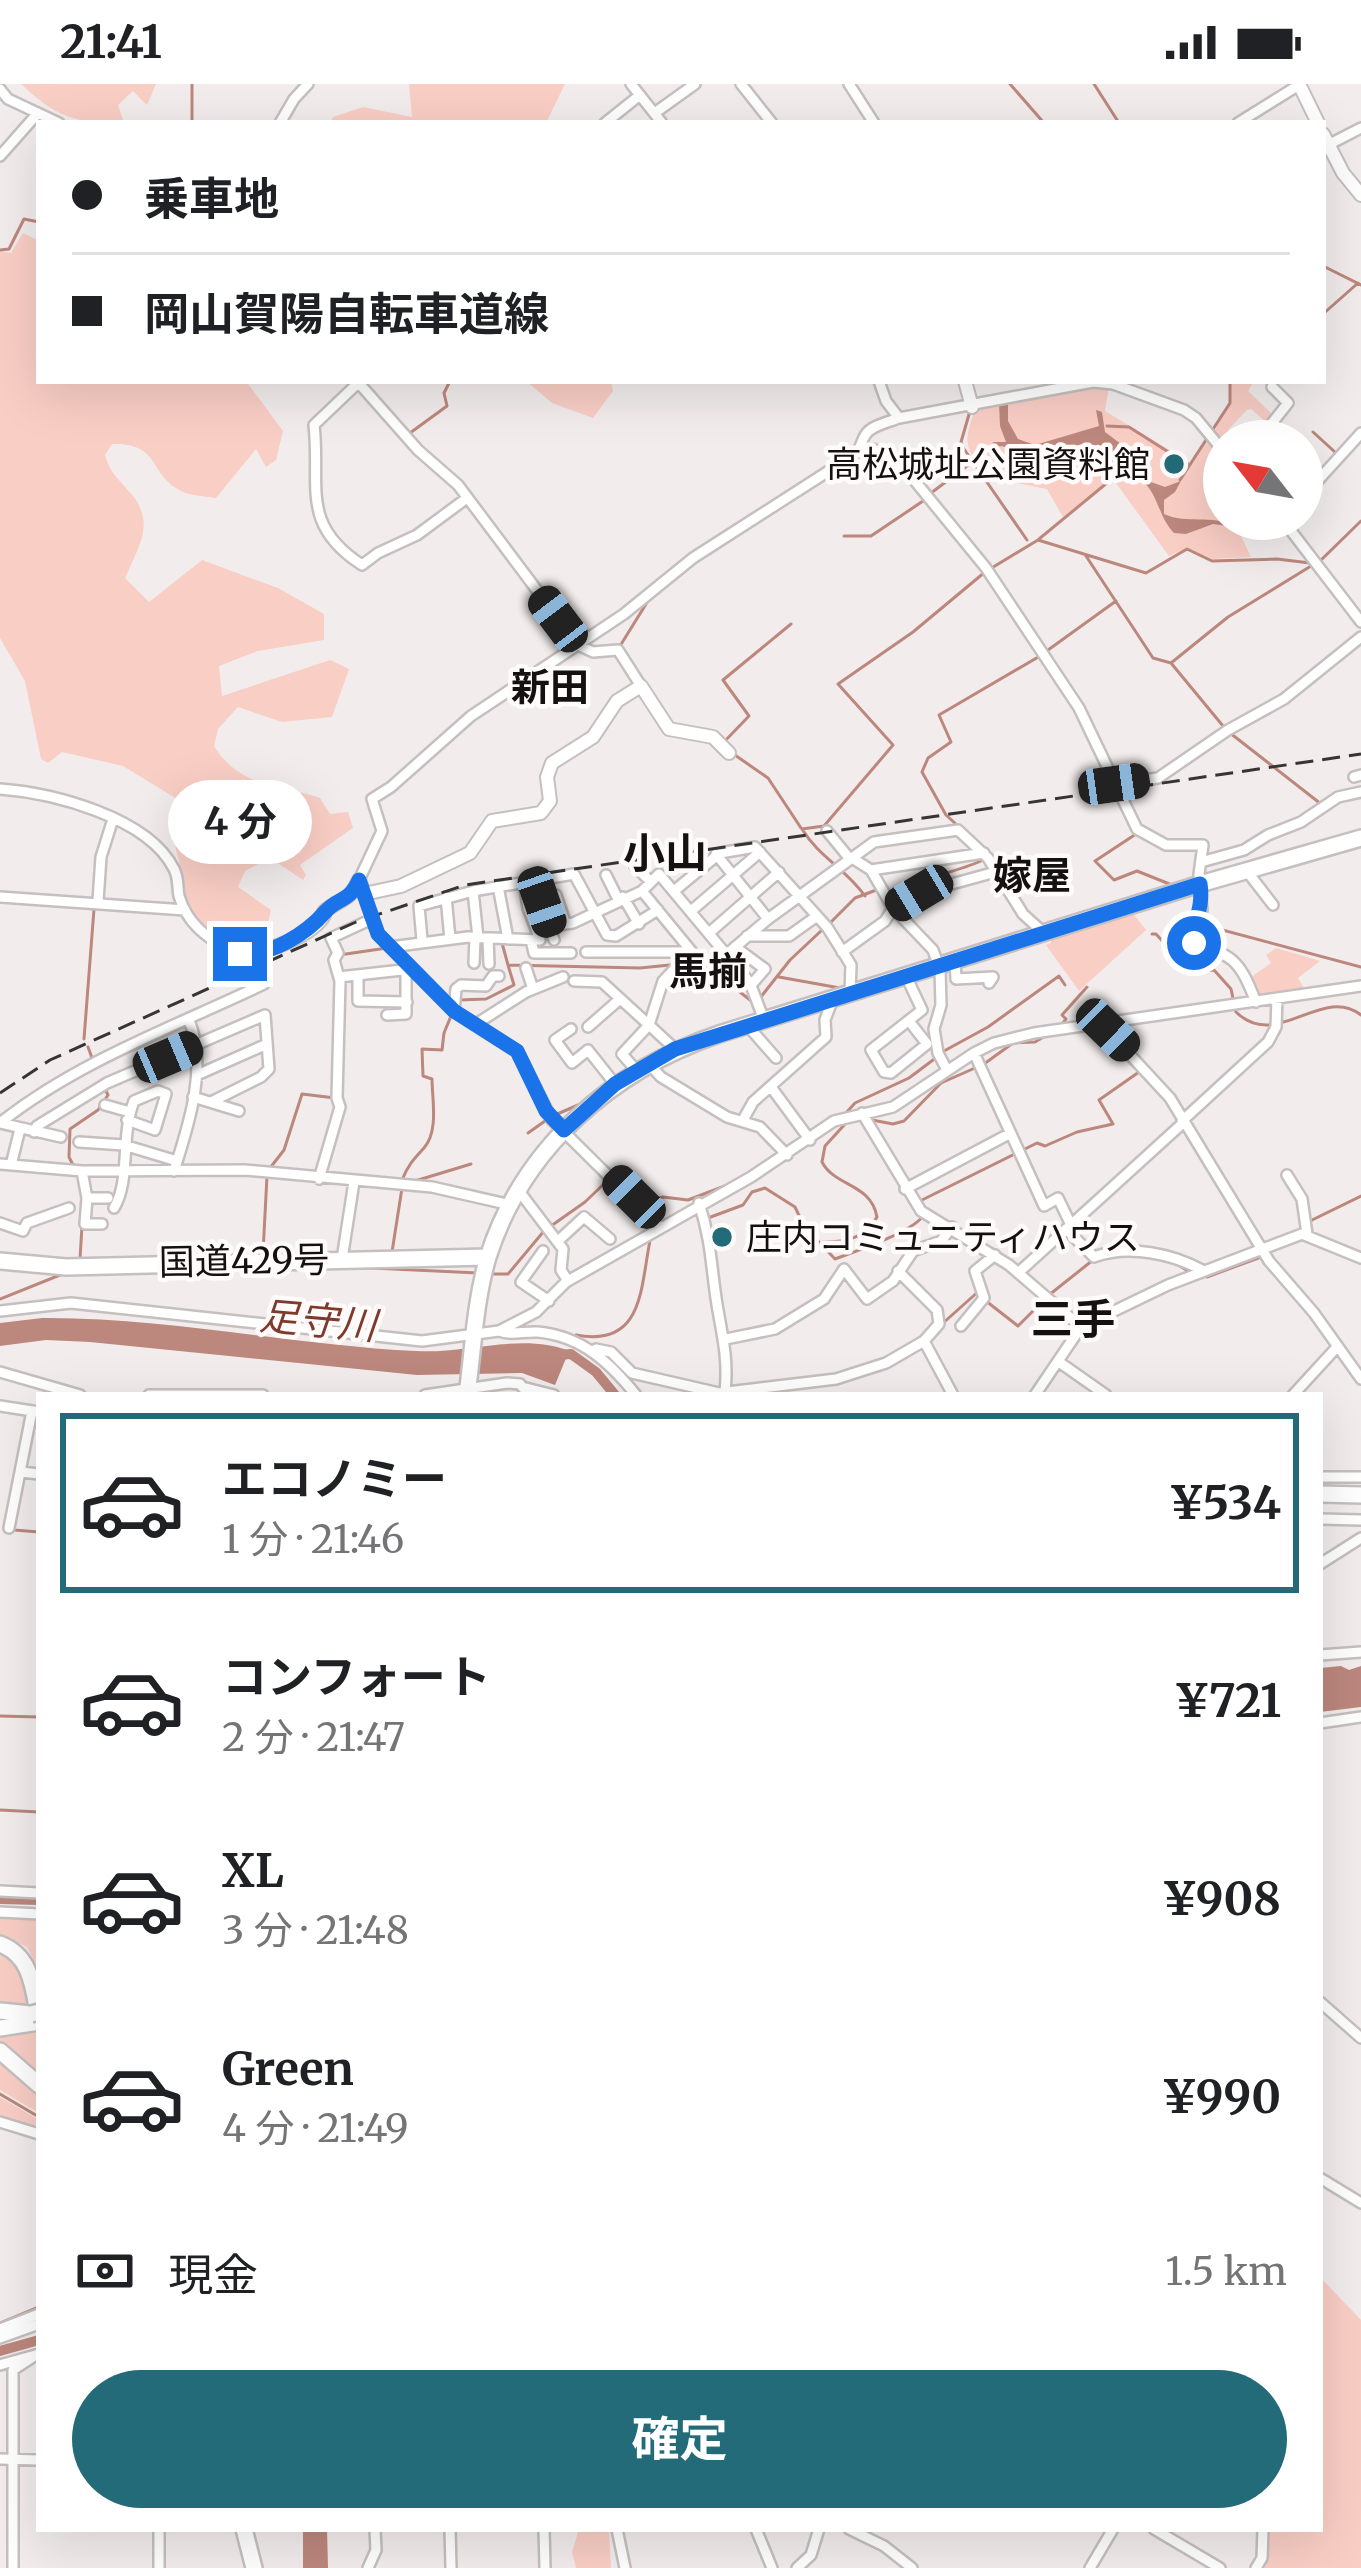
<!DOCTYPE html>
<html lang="ja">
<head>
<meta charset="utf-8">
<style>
	body { margin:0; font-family:Merriweather,"Noto Sans JP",serif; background:#f6f6f6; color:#202124; height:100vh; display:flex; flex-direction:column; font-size:45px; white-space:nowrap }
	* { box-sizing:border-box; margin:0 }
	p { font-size:39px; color:#757577 }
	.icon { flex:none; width:66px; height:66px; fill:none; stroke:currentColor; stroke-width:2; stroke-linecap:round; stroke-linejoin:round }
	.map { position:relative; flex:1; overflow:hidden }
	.drawer { position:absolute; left:36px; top:1308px; width:1287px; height:1140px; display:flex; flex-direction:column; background:#fff; border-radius:0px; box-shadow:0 12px 48px #0002 }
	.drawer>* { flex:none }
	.guide { position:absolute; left:36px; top:36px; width:1290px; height:264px; border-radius:0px; box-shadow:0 12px 48px #0002; display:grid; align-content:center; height:264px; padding:0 36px; background:#fff }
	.needle { width:78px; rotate:301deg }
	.fabs { position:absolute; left:1203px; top:336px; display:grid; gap:24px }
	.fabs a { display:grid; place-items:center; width:120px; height:120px; border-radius:50%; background:#fff; box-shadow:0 12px 48px #0002; font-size:60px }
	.end { position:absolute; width:54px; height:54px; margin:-27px; border:15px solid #1a73e8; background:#fff; box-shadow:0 0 0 6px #fff }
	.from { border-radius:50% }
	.bubble { position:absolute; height:84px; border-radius:42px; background:#fff; box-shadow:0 12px 48px #0002; font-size:39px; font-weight:700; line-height:84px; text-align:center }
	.car { position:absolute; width:36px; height:72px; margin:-36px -18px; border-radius:15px; box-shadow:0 0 9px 3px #0007; background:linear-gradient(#222 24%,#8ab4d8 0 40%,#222 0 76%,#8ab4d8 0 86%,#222 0) }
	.guide b { display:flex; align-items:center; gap:42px; height:114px; font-size:45px }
	.guide b+b { border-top:3px solid #e0e0e0 }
	.guide i { width:30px; height:30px; background:#202124 }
	ul { padding:21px 0 0; list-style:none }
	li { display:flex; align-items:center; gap:36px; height:180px; margin:0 24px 18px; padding:0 12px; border:6px solid transparent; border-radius:0px }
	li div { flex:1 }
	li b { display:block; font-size:45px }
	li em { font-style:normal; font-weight:700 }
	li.active { border-color:#236b78 }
	li>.icon { width:108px; height:108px; stroke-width:1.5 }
	.pay { display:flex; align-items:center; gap:30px; height:132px; padding:0 36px; font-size:45px }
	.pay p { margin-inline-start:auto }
	.action { display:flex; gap:24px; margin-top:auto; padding:24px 36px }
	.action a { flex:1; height:138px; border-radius:72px; background:#236b78; color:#fff; font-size:48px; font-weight:700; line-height:138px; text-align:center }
	.status { display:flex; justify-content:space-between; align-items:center; height:84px; padding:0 60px; background:#fff; direction:ltr }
	.status svg { height:33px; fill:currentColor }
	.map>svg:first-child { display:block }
	.green { fill:#f9cec5 }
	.water { fill:#bc877d }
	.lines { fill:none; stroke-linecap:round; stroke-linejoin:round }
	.stream { stroke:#bc877d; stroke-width:3 }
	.river { stroke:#bc877d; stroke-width:10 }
	.minor-casing { stroke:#c5c0bf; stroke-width:14 }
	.major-casing { stroke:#c5c0bf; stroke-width:16 }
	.highway-casing { stroke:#c5c0bf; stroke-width:20 }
	.minor { stroke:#fff; stroke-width:9 }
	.major { stroke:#fff; stroke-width:12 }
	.highway { stroke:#fff; stroke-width:15 }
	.rail { stroke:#373434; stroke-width:3; stroke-dasharray:18 9; stroke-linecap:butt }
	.highway-bridge-casing { stroke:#c5c0bf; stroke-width:20; stroke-linecap:butt }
	.highway-bridge { stroke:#fff; stroke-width:15 }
	.route { stroke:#1a73e8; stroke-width:15 }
	.poi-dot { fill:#236b78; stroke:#fffbfa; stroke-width:4.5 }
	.labels { text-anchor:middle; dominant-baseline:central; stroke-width:9; stroke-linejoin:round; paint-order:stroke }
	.poi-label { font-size:36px; fill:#131111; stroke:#fffbfa; text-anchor:end }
	.street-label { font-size:36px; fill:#131111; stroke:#fffbfa }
	.neighbourhood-label { font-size:39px; font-weight:bold; fill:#131111; stroke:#fffbfa }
	.water-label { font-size:39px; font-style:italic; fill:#7d3a2d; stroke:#fffbfa }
	.quarter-label { font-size:42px; font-weight:bold; fill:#131111; stroke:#fffbfa }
</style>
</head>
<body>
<div class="status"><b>21:41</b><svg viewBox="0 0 49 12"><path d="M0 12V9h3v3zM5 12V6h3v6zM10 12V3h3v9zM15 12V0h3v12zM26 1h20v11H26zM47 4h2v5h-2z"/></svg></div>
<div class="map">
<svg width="1361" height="2484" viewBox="0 0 1361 2484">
	<rect width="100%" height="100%" fill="#f2edec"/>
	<!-- green -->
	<path class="green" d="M21,0H156L147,21L133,7L118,21L124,39C75,39 57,34 21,0Z
		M409,0H565L546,39H330L333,33L363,23L412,33Z
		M23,149L39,157V297H246L283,347L276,376L266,383L256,365L216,414C203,412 187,412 176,404C149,387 159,359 112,360L105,371C109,386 116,393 126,404C157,436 141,458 125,494L149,518L202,476L278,504L324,530V556L258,567L219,582L222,612L330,576L349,585L332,633L282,638L238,623L218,645L214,662C239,703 279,701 320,714L330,730L348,728L353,744L300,781L306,791L303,796L270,774L245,787L238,803L271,826L264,858C227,870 178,834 184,798L169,737L177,715L123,682L62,668L48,679L41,675L25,597L0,554V167L11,169Z
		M526,297H611L613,307L593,334L552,319Z
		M1231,297H1254L1248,307L1274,332L1268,340L1251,325L1247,326L1228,346L1239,357H1224V364L1212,351L1231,318Z
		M1087,300L1109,302L1105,327L1191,379L1210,353L1224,370V435H1260L1261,445L1238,446L1251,473L1211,475L1187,464L1169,472L1113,395L1063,433L1047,405L1017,399L985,369L987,363L973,373C962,356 970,343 975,325Z
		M1132,828L1146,846L1079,907L1046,861L1051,859V852Z
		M1276,864L1320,877L1298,894L1305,906L1258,914L1250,894L1271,879L1266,871Z
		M0,1832L39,1834V1886L27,1863L0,1850Z
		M0,1863L14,1870L33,1921L0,1923Z
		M37,1943L39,1996L0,1963V1949Z
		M0,1972L39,2008V2029L0,2006Z
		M0,2013L39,2036V2047L0,2035Z
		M1320,2193L1361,2236V2484H1262L1266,2475V2445H1320Z
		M579,2445H609L611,2484H576L572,2468Z"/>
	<!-- water -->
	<path class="water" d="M999,319H1008V337L1018,355L1035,361L1099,342L1096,326L1102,328L1105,348L1133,369L1148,397L1165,403L1181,397L1175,408L1164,416V430C1188,441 1210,429 1235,443L1213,440L1186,450L1174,449C1153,428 1159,389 1118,392L1083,360L1029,372C999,362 1004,355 975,375L994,358H1006L1000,342Z
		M42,1234C168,1233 291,1261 416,1267C466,1270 523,1248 569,1267L555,1301L522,1289L417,1291L90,1258L46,1256L0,1262V1239Z
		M1341,1582L1349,1586L1361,1582V1623L1320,1628V1584Z
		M303,2445H327L328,2484H303Z"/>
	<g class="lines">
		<!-- stream -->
		<path class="stream" d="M192,0V39
			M1010,0L1044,39
			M1094,0L1119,39
			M0,166L9,165L24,135L39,138
			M1323,182L1361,201
			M1323,230L1358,199
			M970,327L961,358L964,365L1027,456
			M1107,342L1129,343L1189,381
			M1313,348L1336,369
			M410,349L447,322L444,309L450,297
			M436,376L451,389
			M1180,396L1230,319V297
			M931,409L971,379
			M1234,444L1249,447L1285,446
			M844,452H871L926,415
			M1039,455L1113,394
			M1086,472L1153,574L1171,579L1223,642
			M1319,478L1361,437
			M620,562L651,512
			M1048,566L1116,517
			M1171,579L1228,533L1311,482
			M1230,649L1321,720
			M723,659L749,632L723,596L791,540
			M732,669L768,694L801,744
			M1136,750L1095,777L1114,796L1137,787L1172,801
			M991,772L946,731L922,688L928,674L951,658L939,631L1040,572
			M891,808C921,793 953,790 983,776
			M865,812C846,785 819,773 802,745L824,742L893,661L838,600L913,548L985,488L1038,456L1146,489L1187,465L1212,477L1277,475L1310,479
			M829,840L855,814L879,805
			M1200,840L1361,883
			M1152,850H1156L1185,882L1182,887L1214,886L1231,905L1236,928C1277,968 1322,900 1361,931
			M502,859L508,881L640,884L670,881
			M339,871L387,864
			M685,882L709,884L754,919
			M779,893L840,904
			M760,914L790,876L822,846
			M459,916L486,915L514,901L508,881
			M1062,940L1066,935L1062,931L1087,903
			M84,955L94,825
			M88,963L92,974
			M944,967L988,943L1059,892L1065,901
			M666,981L690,969
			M845,1030L855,1019L909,994L937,973
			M555,1031L585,1018
			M872,1036L893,1040L904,1037L941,999L984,980L1013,959L1035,958L1047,951
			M528,1049L545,1037
			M74,1083L69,1073L70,1045L98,1026L108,1011L105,1005
			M270,1084L284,1066L302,1010L335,1014
			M1224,1095L1238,1118
			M402,1096C408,1081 414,1075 424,1064C439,1047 432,1015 432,995L423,992L422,965L442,966L444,949L451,932
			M415,1097L471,1080
			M920,1117L1037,1059L1045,1062L1077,1048L1113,1040L1099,1016L1139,988
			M641,1119L663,1113L688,1116L730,1100
			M708,1134L743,1121L752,1108L765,1104L795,1123L804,1142L835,1175C857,1167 912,1148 923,1132
			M1308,1138L1361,1112
			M551,1142L585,1118L609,1095
			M823,1158C846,1158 866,1154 877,1133C871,1099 835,1103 822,1078L825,1062L846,1039
			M392,1168L402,1104
			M1268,1168L1292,1158
			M263,1169L267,1092
			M80,1175L82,1142
			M1173,1178L1190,1188
			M350,1183L478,1189
			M493,1190H508L544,1147
			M1207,1193L1261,1173
			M1049,1211L1093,1176
			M0,1215L65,1189
			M986,1217L1018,1242L1043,1217
			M942,1240L980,1206
			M576,1251C646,1264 640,1200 651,1152
			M14,1446L39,1448
			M0,1632L39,1633
			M0,1726L39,1728
			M1325,1928L1354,1954
			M0,2010L39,2033
			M0,2239L39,2223"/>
		<!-- river -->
		<path class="river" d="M558,1271L571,1270L596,1288L615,1311
			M0,1815L39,1816
			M0,2267L39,2256"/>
		<!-- minor casing -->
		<g class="minor-casing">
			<path id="minor" d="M631,0L662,39
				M741,0L772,39
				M849,0L874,39
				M0,5L8,15L59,39
				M656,28L695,0
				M280,39L294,15L308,0
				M605,39L640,11
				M1238,39L1299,1
				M1328,61L1361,44
				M0,72L38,29
				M357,297L418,366L458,401L578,561L593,568L618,566L641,602
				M879,297L886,317L899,334
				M358,299L314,341C321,402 299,440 362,481L378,469L417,451L467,414
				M1258,357L1288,319L1272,303
				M862,365H873L906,386L986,484L1079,624L1137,745L1166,761H1203L1199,790L1202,826L1193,856L1197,861C1236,871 1241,881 1256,918
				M1302,414L1361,349
				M1282,435L1361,538
				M1354,693L1361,691
				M1114,700L1158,694L1228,646L1284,615L1361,553
				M0,705C53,709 148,733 174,785C179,794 177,802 179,812C187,839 205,852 228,866
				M827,747L850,775
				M716,770L768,835
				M852,774L871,786L893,824L919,809L999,787
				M1201,778L1244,766L1268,751L1301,738L1338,713L1361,708
				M635,782L651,798
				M871,786L984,769
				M1246,786L1273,821
				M606,791L618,815
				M359,796L382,747L372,715L391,703L471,632L624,530L693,474L852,372C863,364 859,360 866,350C872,341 889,338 899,334L1093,298L1113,300L1184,326L1196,334L1224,368
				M498,802L508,855
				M473,807L478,854
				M674,807L720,769L755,763L827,843L851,881L850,908
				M364,810L378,850L454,927L517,967L552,1036L660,1143
				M556,811L565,838
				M0,813L185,826
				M446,813L450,855
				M623,813L639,840
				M98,817L101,773L113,735
				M542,818L554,856
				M691,827L760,768
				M550,842L573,839L642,807
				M709,849L779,788
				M747,852H789L817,832
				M488,854L489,880
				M422,856L419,822L473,807L574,790L607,851L616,852L658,826
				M531,856L534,869H571
				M390,863L468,853L540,856L528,824L524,797
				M735,863L765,885L751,901
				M586,868H692L642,807L659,790L750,899L764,936
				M842,868L885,837L893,824L933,866L940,886L941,921L934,945L938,969L947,986
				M727,870L768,835L874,758L958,746L988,774L1023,830L1044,849
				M955,877L956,895L993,893L989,899
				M474,879L475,854
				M526,884L533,905
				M358,892V917L407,918
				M906,892L922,926L871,966L884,988L891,989L927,960L909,937
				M339,893L411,885
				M574,897L602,898L649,941L622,970L636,986
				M454,927L456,905L461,901L486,902L493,892H499
				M387,931L406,930V886
				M1106,939L1107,946L1170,1014L1269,1177L1314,1229L1361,1295
				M476,940L526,908L563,893
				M747,941L776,974
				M588,943L620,915
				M571,945L555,956L572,979L588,966L615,1000
				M675,965L649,941L663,897L680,879V868
				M974,969L1044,1122L1058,1114L1071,1141
				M649,980L661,993L727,1033L760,1043L787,1071
				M197,991L267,960
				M771,1003L810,1056
				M193,1013L239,1027
				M105,1021L130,1028
				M862,1029L921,1127L1009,1181L1081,1243
				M743,1036L753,1018L826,953L825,936L832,917
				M1182,1037L1268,958L1276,943L1277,914
				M34,1048L37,1042L107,999L265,931L269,985L261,993L211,1018
				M61,1053L0,1039C78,977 174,943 264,900
				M79,1058L124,1061L177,1077
				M0,1080L82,1087L245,1086L432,1103L511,1121
				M11,1081L20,1045
				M82,1087L87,1114L85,1140H102
				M174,1087C189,1040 208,983 189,936
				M1287,1091L1302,1115L1307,1150
				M319,1095L340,1023L337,1014L340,897L334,876L338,869L331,854L372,835
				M905,1105L1009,1050
				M519,1107L563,1165L561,1186L568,1197
				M87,1114H108
				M699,1119C713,1162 711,1191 719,1232C724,1259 728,1280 725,1308
				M114,1124C131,1096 120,1053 134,1017L158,1007L166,1010L155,1046L127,1036
				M0,1139L23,1147L27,1139L69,1124
				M1066,1145L1094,1173C1129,1160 1173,1170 1204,1187
				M558,1157L584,1133L610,1155
				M543,1167L521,1198L549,1217
				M342,1175L354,1098
				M1018,1189L1183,1039
				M0,1227L71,1219L422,1257L499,1247C512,1252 524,1247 538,1248C582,1252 610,1279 636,1311
				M961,1242L984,1214L975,1187L995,1171
				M499,1247L536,1228L566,1198L751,1093L834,1037L893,1023L974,969L994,959L1034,949L1361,902
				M726,1255L775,1245L824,1215L844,1185L867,1215L893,1197L913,1167L941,1157L952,1143
				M924,1257L953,1311
				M596,1265L611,1268L632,1289L719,1309L836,1295L886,1279L924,1257L939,1240L937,1226L898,1187
				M1059,1278L1106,1311
				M0,1288L80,1311
				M522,1303L554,1311
				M149,1311H263
				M425,1311L507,1299L520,1300L529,1311
				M1035,1311L1081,1243L1168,1201L1302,1150L1361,1174
				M1293,1311L1337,1263
				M0,1322L39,1328
				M21,1388L39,1390
				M1320,1393H1361
				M1320,1435L1361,1436
				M9,1444L32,1327
				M1320,1480L1361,1454
				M1320,1571L1361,1568
				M1320,1639L1361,1633
				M0,1807L39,1809
				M0,1828L39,1830
				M1320,1918L1361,1954
				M0,2038L39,2050
				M1320,2094L1361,2119
				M0,2245L39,2230
				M0,2254L39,2240
				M0,2281L39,2270
				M0,2375L39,2376
				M450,2445L451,2484
				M544,2445L545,2484
				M617,2445L625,2484
				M756,2445L772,2484
				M849,2445L884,2462L912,2484
				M1154,2445L1220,2484
				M13,2484V2286L33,2273
				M159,2484V2445
				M368,2484L376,2466L375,2445
				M797,2484L811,2471L819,2445
				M1090,2484L1113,2445
				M1256,2484L1262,2474L1263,2445"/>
		</g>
		<!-- major casing -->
		<g class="major-casing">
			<path id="major" d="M1299,0L1318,39
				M1323,50L1343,89L1361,111
				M965,297L972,323
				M359,796L364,810L401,802L470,769L492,737L541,729L550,717L547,693L552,679L593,653L617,617L641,602L669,645L713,653L729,669
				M228,866C253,876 302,856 320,837C331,825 316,832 332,822C347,813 351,813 359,796"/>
		</g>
		<!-- highway casing -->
		<g class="highway-casing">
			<path id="highway" d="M0,1177L66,1183L488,1173
				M467,1311C473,1266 475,1217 488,1173C523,1063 613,986 719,950L1200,800L1361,754
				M1320,1410L1361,1411
				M0,1860C32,1872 33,1904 39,1934
				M0,1927L31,1930
				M0,1944L39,1938
				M0,1967L39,2001
				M244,2445L254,2484"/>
		</g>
		<!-- minor -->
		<use href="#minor" class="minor"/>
		<!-- major -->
		<use href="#major" class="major"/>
		<!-- highway -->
		<use href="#highway" class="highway"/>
		<!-- rail -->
		<path class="rail" d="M0,1009L50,976L356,838L465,801L1361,670"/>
		<!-- highway-bridge casing -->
		<g class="highway-bridge-casing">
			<path id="highway-bridge" d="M31,1930L39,1928"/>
		</g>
		<!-- highway-bridge -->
		<use href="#highway-bridge" class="highway-bridge"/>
	</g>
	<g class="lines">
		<!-- route -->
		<path class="route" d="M240,870C271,872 307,849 325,828C339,812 348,820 359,796L378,850L454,927L517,967L546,1027L564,1046L615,1000L675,965L1200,800C1204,826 1192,839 1194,859"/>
	</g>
	<!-- markers -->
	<g class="poi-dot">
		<circle cx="1174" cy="380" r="12"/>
		<circle cx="722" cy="1153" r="12"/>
	</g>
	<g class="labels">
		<!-- poi labels -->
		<g class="poi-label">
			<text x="1150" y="380">高松城址公園資料館</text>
			<text x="746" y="1153" text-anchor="start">庄内コミュニティハウス</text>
		</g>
		<!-- street labels -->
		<g class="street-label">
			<text transform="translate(244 1177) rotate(-1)">国道429号</text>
		</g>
		<!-- neighbourhood labels -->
		<g class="neighbourhood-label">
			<text x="550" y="603">新田</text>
			<text x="1032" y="791">嫁屋</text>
			<text x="708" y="887">馬揃</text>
		</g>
		<!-- water labels -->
		<g class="water-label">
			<text transform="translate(318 1237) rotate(5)">足守川</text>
		</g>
		<!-- quarter labels -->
		<g class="quarter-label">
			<text x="665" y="769">小山</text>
			<text x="1073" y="1235">三手</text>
		</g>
	</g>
</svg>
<div class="fabs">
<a><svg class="needle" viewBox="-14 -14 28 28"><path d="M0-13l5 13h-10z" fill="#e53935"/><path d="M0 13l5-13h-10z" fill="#757577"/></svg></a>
</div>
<i class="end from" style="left:1194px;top:859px"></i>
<i class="end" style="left:240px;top:870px"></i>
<div class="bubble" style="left:168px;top:696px;width:144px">4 分</div>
<i class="car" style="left:558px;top:535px;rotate:323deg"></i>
<i class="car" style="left:1114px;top:700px;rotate:82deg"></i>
<i class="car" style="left:919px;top:809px;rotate:239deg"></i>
<i class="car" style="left:542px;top:818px;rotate:161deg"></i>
<i class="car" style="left:1108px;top:946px;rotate:134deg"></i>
<i class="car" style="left:168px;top:973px;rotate:67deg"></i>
<i class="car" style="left:634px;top:1113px;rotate:315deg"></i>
<div class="guide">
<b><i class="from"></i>乗車地</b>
<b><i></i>岡山賀陽自転車道線</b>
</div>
<section class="drawer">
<ul>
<li class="active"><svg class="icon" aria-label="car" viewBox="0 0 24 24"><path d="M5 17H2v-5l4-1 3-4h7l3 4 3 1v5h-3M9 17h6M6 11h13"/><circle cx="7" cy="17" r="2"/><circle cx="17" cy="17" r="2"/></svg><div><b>エコノミー</b><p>1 分 · 21:46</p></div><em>¥534</em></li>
<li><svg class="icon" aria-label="car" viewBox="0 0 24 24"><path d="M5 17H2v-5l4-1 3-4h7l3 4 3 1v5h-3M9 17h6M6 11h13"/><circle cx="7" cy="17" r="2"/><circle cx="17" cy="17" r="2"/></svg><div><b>コンフォート</b><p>2 分 · 21:47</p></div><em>¥721</em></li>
<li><svg class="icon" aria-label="car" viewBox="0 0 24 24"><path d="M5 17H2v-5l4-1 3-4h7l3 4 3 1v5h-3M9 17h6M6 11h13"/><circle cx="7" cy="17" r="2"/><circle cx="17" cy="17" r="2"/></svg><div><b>XL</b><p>3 分 · 21:48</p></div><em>¥908</em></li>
<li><svg class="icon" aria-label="car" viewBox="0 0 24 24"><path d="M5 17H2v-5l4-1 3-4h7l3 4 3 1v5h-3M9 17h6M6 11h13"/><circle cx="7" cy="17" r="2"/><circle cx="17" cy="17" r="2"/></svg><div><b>Green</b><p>4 分 · 21:49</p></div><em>¥990</em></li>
</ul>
<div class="pay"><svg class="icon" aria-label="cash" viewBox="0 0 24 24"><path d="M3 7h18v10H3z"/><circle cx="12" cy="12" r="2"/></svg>現金<p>1.5 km</p></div>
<div class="action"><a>確定</a></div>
</section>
</div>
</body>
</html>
